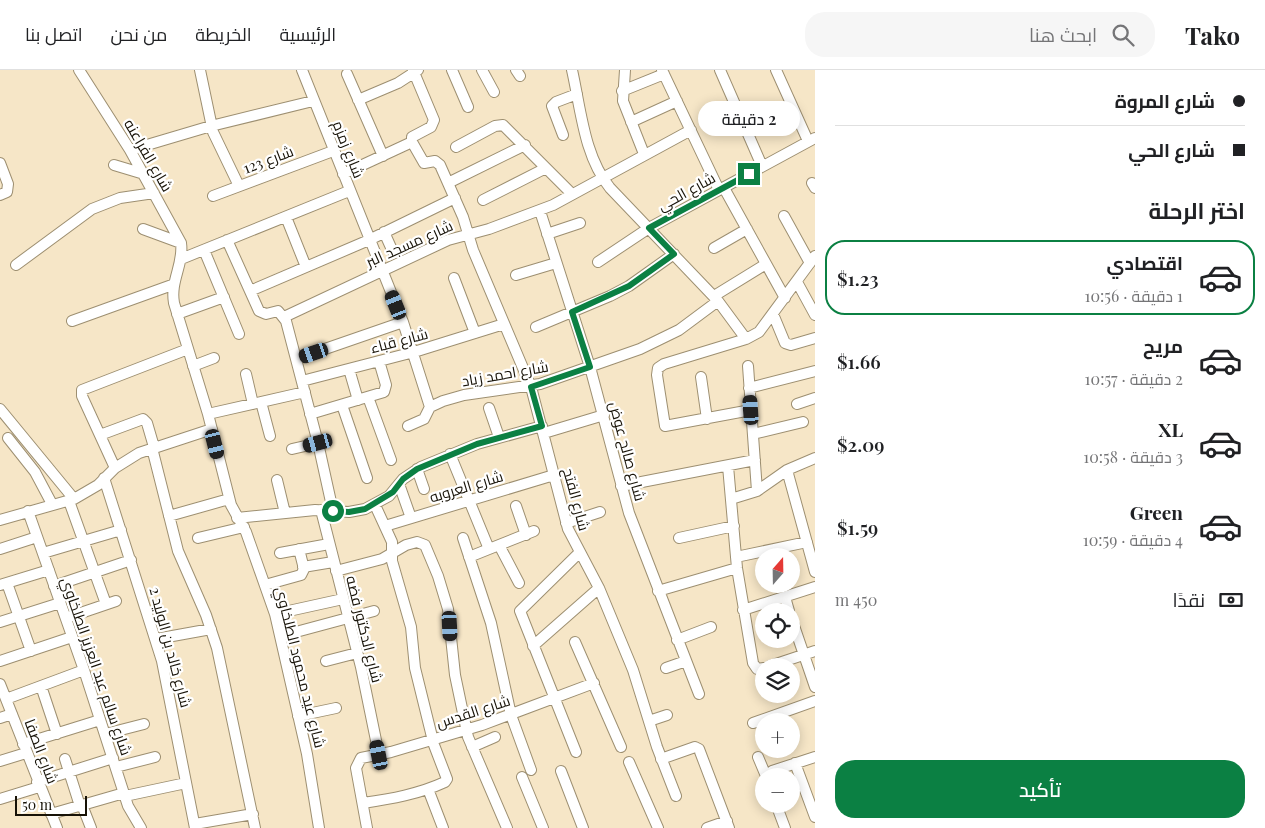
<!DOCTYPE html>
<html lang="ar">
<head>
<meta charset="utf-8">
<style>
	body { margin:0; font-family:"Playfair Display",Cairo,serif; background:#f6f6f6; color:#202124; direction:rtl; height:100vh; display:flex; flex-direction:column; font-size:19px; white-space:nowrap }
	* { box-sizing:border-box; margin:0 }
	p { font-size:16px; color:#757577 }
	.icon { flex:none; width:28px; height:28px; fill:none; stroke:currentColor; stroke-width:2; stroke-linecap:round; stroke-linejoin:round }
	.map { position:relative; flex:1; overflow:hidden; direction:ltr }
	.sheet { display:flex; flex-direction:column; background:#fff; width:450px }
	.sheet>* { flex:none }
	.top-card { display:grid; align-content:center; height:110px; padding:0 20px; background:#fff }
	.needle { width:32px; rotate:20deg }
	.buttons { position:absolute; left:755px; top:478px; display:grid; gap:10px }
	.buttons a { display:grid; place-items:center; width:45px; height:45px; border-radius:50%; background:#fff; box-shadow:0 2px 12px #0003; font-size:25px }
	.scale { position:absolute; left:15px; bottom:12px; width:72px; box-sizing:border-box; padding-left:5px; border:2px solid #171207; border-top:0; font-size:14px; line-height:18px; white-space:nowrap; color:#171207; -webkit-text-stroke:4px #fff; paint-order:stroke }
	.end { position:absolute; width:22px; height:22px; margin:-11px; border:6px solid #0b8043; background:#fff; box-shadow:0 0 0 2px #fff }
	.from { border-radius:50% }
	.bubble { position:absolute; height:35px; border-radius:18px; background:#fff; box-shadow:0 2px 12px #0003; font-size:16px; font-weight:600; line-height:35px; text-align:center; direction:rtl }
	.car { position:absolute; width:15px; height:30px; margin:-15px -8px; border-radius:6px; box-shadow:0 0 4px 1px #0007; background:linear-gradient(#222 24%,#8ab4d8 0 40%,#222 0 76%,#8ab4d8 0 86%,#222 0) }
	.top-card b { display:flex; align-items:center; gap:18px; height:48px; font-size:19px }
	.top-card b+b { border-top:1px solid #e0e0e0 }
	.top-card i { width:12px; height:12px; background:#202124 }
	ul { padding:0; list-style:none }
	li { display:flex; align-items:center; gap:15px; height:75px; margin:0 10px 8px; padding:0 10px; border:2px solid transparent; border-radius:20px }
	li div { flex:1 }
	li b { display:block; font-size:19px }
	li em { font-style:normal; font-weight:600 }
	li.on { border-color:#0b8043 }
	li>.icon { width:45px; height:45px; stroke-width:1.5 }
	h2 { padding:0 20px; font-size:22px; line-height:60px }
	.pay { display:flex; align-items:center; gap:12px; height:55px; padding:0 20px; font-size:19px }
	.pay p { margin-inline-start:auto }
	.action { display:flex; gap:10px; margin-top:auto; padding:10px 20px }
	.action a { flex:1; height:58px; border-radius:20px; background:#0b8043; color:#fff; font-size:20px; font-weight:600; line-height:58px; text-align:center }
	header { display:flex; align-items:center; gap:30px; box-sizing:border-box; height:70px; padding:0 25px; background:#fff; border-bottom:1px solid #e0e0e0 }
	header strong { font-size:24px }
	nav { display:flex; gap:28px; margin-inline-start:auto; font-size:18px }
	.search { width:350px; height:45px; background:#f6f6f6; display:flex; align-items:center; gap:12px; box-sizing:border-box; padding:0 18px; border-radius:20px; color:#757577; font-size:19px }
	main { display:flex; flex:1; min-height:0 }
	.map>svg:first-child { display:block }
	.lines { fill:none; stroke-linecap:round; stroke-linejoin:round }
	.minor-casing { stroke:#9d8f71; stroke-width:12 }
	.minor { stroke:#fff; stroke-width:10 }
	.route { stroke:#0b8043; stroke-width:6 }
	.labels { text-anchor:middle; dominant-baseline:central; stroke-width:4.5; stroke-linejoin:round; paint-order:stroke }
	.street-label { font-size:15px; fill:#171207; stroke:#fff }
</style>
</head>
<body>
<header>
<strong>Tako</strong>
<div class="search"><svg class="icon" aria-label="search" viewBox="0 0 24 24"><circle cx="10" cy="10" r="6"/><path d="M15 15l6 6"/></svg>ابحث هنا</div>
<nav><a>الرئيسية</a><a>الخريطة</a><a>من نحن</a><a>اتصل بنا</a></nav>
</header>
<main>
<section class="sheet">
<div class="top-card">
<b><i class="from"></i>شارع المروة</b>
<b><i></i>شارع الحي</b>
</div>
<h2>اختر الرحلة</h2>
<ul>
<li class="on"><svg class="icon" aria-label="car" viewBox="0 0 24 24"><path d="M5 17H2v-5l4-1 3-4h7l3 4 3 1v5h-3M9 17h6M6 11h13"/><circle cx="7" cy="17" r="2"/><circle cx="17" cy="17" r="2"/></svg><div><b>اقتصادي</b><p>1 دقيقة · 10:56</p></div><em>$1.23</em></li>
<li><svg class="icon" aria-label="car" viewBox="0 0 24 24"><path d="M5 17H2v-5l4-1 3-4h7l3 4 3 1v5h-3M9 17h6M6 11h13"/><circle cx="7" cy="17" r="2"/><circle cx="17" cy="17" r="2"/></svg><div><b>مريح</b><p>2 دقيقة · 10:57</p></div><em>$1.66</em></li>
<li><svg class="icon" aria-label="car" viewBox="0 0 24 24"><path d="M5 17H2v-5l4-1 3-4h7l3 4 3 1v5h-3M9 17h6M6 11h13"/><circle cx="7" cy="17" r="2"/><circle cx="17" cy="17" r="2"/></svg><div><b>XL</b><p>3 دقيقة · 10:58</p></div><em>$2.09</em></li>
<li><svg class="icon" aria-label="car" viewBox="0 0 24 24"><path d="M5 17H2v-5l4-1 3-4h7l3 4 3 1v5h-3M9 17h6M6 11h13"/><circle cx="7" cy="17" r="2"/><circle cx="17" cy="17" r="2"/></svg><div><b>Green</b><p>4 دقيقة · 10:59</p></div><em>$1.59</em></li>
</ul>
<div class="pay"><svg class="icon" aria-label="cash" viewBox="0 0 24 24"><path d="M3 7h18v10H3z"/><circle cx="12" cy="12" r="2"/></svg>نقدًا<p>450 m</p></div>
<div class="action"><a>تأكيد</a></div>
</section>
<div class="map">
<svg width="815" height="758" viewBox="0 0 815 758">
	<rect width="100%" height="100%" fill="#f6e6c7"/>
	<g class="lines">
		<!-- minor casing -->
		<g class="minor-casing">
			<path id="minor" d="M79,0L130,80L181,173C184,194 170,211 174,233L208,344L231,435L246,462L275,544L307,684L319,758
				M200,0L213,62L239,116
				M302,0L403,252L430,337
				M452,0L468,37
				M482,0L494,22
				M516,0L520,6
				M572,0C581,40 584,86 610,118L718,231L746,269
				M625,0L623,31L644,84
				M662,0L719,120
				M720,0L762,96
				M776,0L808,71
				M347,4L383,86
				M622,21L664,4
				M358,30L398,13L418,0
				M631,52L677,31
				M563,65L552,36L556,32L577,24
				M412,72L424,93L435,91L440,95L463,147L473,180L531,317L568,459L599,518L633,600L657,677L676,726
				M412,72V67L431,57L434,50L413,0
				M456,77L495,56L503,55L572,124
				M130,80L211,56L313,31
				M0,93L8,114L7,122L0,125
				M114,95L144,104
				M343,104L412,72
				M448,113L525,75
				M812,113L815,118
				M724,118L785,228
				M213,126L333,81
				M483,130L546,98
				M540,141L590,297L629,443L699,624
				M784,146L810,193
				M286,147L306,197
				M143,159L181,173
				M384,162L393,182
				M547,164L580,153
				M227,170L259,241L266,244L278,241L286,251L318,373L333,441
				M714,178L747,159
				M204,180L239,264
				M181,189L349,121
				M598,192L649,158L815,68
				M16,195L92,139L120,128L154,123
				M516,205L556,193
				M454,208L475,263
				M797,212L815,245
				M250,221L369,170L455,128
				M714,226L766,194
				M177,244L224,227
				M773,244L785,273L791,275L815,268
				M284,247L448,170L489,159L553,135L691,60
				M72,251L172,215
				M536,257L610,226L629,216L674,184
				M296,289L403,252
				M193,296L214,288
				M748,296L757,421
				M349,299L358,330
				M246,304L253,334
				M701,307L707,349
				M302,311L414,282L504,254
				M749,318L815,301
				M368,327L391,390
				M261,332L270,366
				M797,334L815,328
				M342,335L367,408
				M489,338L499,367
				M0,339L74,429
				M751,340L665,356L657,305L658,298L664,294L746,269L759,262L815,186
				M208,344L305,322
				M310,344L384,322L386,315L379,291
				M408,356L424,349L430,337L443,331L464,325L540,314L640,279L679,260L718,231
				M544,363L604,345
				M753,364L803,352
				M100,365L143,349L147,353L154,377
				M8,368L35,402L52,434
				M152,378L178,481L206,545L217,578L255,758
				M292,379L318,373
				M450,384L489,479
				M728,396L737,498L753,593L757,599L764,598
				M115,398L82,326V320L188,279
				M417,399L424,419
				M787,400L815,502
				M104,408L162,591L195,758
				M277,410L285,443
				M399,414L411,448
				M621,416L755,390
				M731,429L757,421L787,400L815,388
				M69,431L106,534
				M516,436L526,465
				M321,440L361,597L379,685
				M28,441L84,600L128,736L141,758
				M169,446L229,429
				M237,448L315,440L349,442L365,439L389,426L403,409L421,397L477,374L542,356
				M0,450L74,429L98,415L115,398L139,383L212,359
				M566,453L600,442
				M385,456L554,405
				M198,468L244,457
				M463,468L491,553L511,645L531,700
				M679,468L734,456
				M499,475L519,513
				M0,479L37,467
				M43,483L121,460
				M280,483L329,474
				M469,487L534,461
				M736,487L807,472
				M303,497L333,492
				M336,501L382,489L406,475L417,472L425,475L438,506L448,539L455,605L468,667L507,758
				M7,513L31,581
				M0,515L49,500
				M265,515L301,505L304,499L299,479
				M54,516L131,490
				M658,521L737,498
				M785,527L789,541
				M743,540L815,517
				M275,544L343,529
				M791,547L815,617
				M66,548L116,531
				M0,552L60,533
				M281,566L374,541
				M156,569L211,559
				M677,570L711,557
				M575,572L621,677
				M533,576L599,518
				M0,591L72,567
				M326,591L357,583
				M770,596L815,581
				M666,598L686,591
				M0,614L57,758
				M41,616L57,664
				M6,629L84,600
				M298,646L336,638
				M0,648L12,644
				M649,651L667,645
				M753,653L815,631
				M105,664L144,654
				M23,674L100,650
				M472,677L495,667
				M576,682L520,541L579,483
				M758,687L766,706
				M65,689L80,736
				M661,689L695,677L699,679L729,758
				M0,691L26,683
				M629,692L658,758
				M795,693L815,747
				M116,697L155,687
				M561,701L583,758
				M772,701L815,687
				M522,707L543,758
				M37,712L113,688
				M428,719L443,758
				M125,726L186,713
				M0,729L39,717
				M363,733C391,729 419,724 445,712L447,709L434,675L415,598L411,557L392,491V472L375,435
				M776,734L785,758
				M82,735L91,758
				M51,744L124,723
				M195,754L253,744
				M367,758L356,698L361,688L391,682L482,655L594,613
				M707,758L727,751"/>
		</g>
		<!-- minor -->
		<use href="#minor" class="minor"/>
	</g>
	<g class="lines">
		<!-- route -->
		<path class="route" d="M333,441L349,442L365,439L393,422L403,409L417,399L477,374L542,356L531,317L590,297L572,242L629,216L674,184L649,158L749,104"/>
	</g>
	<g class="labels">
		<!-- street labels -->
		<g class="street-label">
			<text transform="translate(349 79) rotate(68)">شارع زمزم</text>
			<text transform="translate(149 85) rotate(60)">شارع الفراعنه</text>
			<text transform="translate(268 89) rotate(-21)">شارع 123</text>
			<text transform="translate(686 121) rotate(-29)">شارع الحي</text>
			<text transform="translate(409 173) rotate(-24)">شارع مسجد البر</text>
			<text transform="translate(399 270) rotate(-15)">شارع قباء</text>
			<text transform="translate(505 303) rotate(-10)">شارع احمد زياد</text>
			<text transform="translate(628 381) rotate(75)">شارع صالح عوض</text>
			<text transform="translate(466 416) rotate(-17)">شارع العروبه</text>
			<text transform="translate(577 429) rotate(75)">شارع الفتح</text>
			<text transform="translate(365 559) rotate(76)">شارع الدكتور فضه</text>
			<text transform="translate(171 577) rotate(75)">شارع خالد بن الوليد 2</text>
			<text transform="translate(97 596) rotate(71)">شارع سالم عبد العزيز الطلخاوي</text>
			<text transform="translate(301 597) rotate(76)">شارع عيد محمود الطلخاوي</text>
			<text transform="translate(473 641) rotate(-18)">شارع القدس</text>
			<text transform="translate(42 681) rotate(69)">شارع الصفا</text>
		</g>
	</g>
</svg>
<div class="buttons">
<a><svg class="needle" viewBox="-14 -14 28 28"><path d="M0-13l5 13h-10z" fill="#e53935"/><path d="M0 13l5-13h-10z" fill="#757577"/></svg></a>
<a><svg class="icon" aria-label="locate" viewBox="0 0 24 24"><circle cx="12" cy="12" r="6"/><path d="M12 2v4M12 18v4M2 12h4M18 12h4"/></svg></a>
<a><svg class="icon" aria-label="layers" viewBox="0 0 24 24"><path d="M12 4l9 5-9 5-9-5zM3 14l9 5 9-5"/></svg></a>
<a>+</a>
<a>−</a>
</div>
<div class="scale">50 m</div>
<i class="end from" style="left:333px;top:441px"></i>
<i class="end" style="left:749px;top:104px"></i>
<div class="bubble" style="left:698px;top:31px;width:102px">2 دقيقة</div>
<i class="car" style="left:396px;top:235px;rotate:338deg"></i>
<i class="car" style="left:314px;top:283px;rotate:251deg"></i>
<i class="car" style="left:751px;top:340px;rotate:356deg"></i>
<i class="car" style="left:318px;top:373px;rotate:255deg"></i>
<i class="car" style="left:215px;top:374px;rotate:166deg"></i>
<i class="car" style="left:450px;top:556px;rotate:177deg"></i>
<i class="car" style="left:379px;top:685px;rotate:349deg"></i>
</div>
</main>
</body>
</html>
